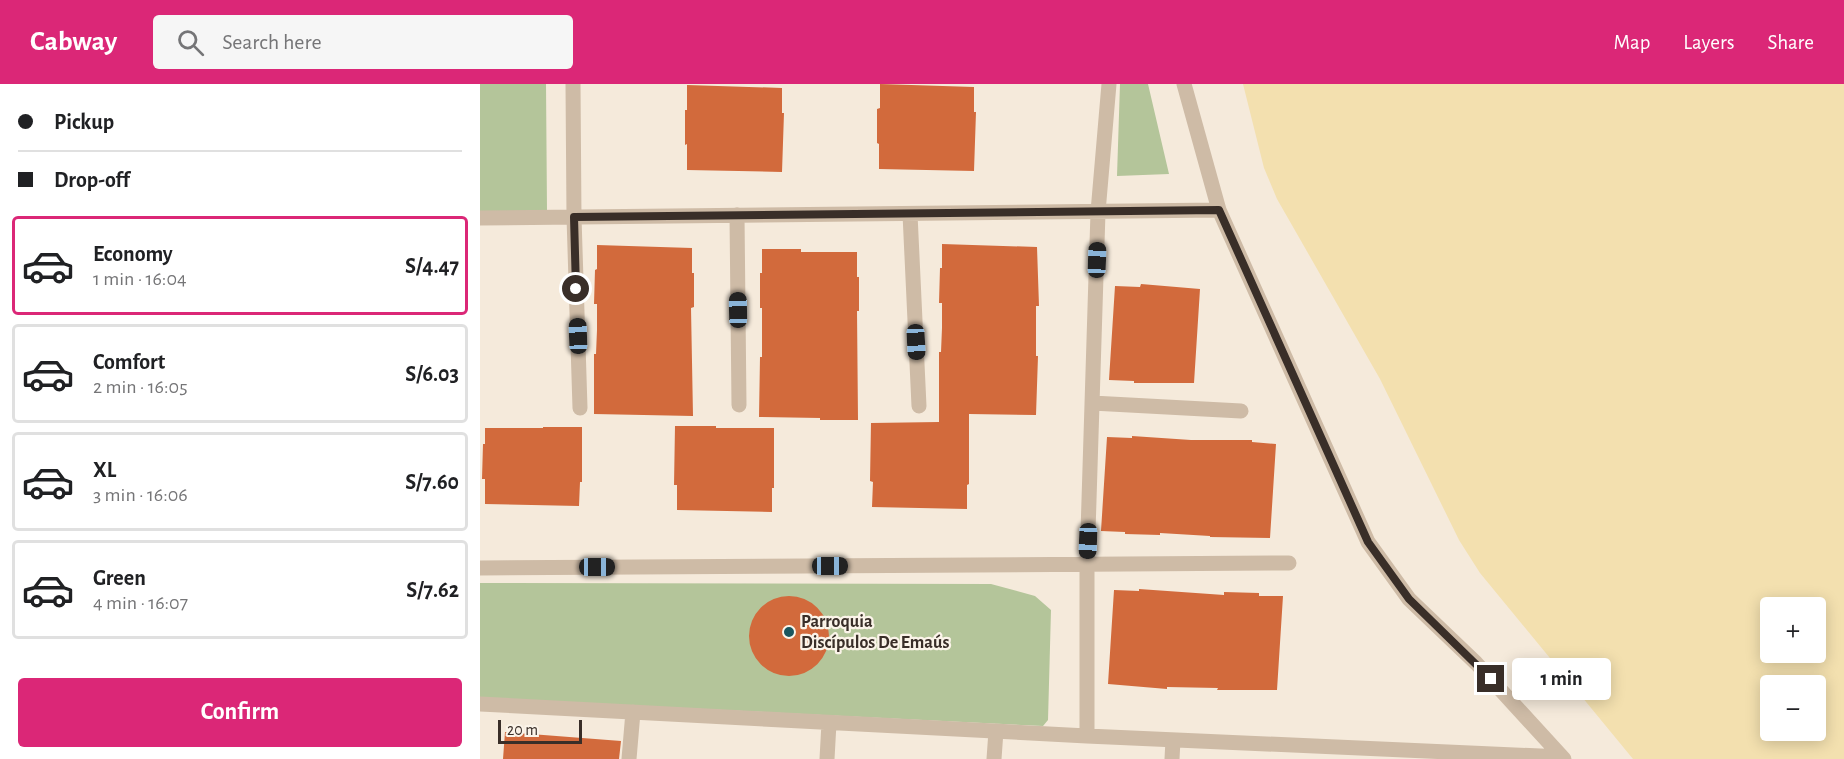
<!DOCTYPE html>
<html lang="en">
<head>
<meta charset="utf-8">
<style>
	body { margin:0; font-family:"Alegreya Sans",sans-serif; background:#f6f6f6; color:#202124; height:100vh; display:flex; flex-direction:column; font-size:22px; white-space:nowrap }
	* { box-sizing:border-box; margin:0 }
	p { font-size:20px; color:#757577 }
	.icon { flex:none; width:33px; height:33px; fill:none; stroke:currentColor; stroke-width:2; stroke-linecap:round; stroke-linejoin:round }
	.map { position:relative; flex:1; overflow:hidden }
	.panel { display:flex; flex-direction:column; background:#fff; width:480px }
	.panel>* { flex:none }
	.hud { display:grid; align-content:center; height:132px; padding:0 18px; background:#fff }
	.fabs { position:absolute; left:1280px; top:513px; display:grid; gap:12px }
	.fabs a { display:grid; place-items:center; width:66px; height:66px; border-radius:6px; background:#fff; box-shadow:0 3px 15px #0003; font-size:30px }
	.scale { position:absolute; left:18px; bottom:15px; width:84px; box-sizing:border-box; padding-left:6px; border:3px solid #392e28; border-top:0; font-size:16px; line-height:21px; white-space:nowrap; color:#392e28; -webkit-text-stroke:4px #fbf4e9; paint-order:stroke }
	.end { position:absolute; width:27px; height:27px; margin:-14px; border:8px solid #392e28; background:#fff; box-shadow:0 0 0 3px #fff }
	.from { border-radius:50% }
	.bubble { position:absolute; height:42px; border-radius:6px; background:#fff; box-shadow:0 3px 15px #0003; font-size:20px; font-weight:700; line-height:42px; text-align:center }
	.car { position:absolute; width:18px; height:36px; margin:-18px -9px; border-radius:8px; box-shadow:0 0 4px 2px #0007; background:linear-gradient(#222 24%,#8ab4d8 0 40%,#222 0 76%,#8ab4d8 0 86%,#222 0) }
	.hud b { display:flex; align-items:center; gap:21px; height:57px; font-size:22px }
	.hud b+b { border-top:2px solid #e0e0e0 }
	.hud i { width:15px; height:15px; background:#202124 }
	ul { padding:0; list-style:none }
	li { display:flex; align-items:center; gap:18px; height:99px; margin:0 12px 9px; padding:0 6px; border:3px solid #e0e0e0; border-radius:6px }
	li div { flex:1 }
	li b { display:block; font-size:22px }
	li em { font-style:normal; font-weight:700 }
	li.selected { border-color:#db2777 }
	li>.icon { width:54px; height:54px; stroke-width:1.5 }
	.primary-button { display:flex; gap:12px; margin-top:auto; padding:12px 18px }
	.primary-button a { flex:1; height:69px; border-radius:6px; background:#db2777; color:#fff; font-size:24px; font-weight:700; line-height:69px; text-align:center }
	header { display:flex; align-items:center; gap:36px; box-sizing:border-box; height:84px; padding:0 30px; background:#db2777; color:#fff }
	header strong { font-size:28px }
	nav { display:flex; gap:33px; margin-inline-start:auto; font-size:21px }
	.search { width:420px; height:54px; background:#f6f6f6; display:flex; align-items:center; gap:15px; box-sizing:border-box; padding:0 21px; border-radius:6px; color:#757577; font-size:22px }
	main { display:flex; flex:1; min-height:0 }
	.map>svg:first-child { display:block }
	.green { fill:#b4c59a }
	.sand { fill:#f3e0af; fill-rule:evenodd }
	.building { fill:#d26a3c }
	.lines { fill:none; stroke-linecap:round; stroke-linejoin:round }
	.minor { stroke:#cebba6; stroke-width:15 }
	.route { stroke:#392e28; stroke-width:8 }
	.poi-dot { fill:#19565f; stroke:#fbf4e9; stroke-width:2 }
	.labels { text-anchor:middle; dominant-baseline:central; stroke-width:4.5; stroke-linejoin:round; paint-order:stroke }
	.poi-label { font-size:18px; font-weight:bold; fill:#392e28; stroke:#fbf4e9; text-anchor:start }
</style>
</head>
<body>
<header>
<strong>Cabway</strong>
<div class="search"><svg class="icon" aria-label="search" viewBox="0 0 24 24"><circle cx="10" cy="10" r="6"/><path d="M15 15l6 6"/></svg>Search here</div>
<nav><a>Map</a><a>Layers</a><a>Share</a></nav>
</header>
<main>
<section class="panel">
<div class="hud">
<b><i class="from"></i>Pickup</b>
<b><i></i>Drop-off</b>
</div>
<ul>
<li class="selected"><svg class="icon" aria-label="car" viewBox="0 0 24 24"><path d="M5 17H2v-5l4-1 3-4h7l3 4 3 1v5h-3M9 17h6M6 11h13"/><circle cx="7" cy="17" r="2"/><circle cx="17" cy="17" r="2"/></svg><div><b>Economy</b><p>1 min · 16:04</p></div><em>S/4.47</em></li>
<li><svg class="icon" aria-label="car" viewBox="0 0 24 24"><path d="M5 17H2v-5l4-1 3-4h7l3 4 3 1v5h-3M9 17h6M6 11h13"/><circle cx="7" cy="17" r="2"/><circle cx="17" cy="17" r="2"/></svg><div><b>Comfort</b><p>2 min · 16:05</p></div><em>S/6.03</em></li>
<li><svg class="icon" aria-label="car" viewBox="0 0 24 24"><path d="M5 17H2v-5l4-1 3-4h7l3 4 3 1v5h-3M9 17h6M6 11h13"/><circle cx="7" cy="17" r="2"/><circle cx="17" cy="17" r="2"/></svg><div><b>XL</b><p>3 min · 16:06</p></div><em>S/7.60</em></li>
<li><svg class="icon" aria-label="car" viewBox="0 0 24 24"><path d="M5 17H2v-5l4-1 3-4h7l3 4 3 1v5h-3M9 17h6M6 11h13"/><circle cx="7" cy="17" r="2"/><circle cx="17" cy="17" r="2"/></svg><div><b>Green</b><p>4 min · 16:07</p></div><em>S/7.62</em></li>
</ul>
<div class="primary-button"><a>Confirm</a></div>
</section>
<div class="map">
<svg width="1364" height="675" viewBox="0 0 1364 675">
	<rect width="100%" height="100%" fill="#f5eadb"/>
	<!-- green -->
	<path class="green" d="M0,0H66L67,127H0Z
		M640,0H668L689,90L637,92Z
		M0,499L511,500L555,512L571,526L568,636L563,642L0,614Z"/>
	<!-- sand -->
	<path class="sand" d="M763,0H1364V675H1153L1000,489L979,456L900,295L797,115L784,84ZM1290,524H1335V568H1290ZM1290,602H1335V646H1290Z"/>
	<!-- building -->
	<path class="building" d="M400,0L494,3V28H496L494,87L399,85V60L397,59V25L400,24Z
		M207,1L302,4V29H304L302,88L207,86V60L205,61V26H207Z
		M462,160L557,163L559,222H556V272H558L556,331L489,330V400L487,401V425L392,423L393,398L390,397L391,339L459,338V268H461L462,244V219H459L460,184H462Z
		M117,161L212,164V189H214V223L211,224L213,332L114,330V270H116L117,246V220H114L115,186L117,185Z
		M282,165H321V168H377V193H379V227H377L378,336H340V334L279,333L280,273H282V224H280V189H282Z
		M661,200L720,205L714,299H654V297L629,296L635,202L660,203Z
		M195,342H236V344H294V404H292V428L197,426V401H194Z
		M63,343H102V398H100L99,422L5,420V395H2L3,360H5V344H63Z
		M652,352L711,356H772V358L796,360L790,454L730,453V452L680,449V451L645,450V448L621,447L627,353L652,354Z
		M659,505L744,511V508L779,509V512H803L797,606H737L738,604L687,603V605L628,600L634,506L659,507Z
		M269 552a40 40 0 1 1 80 0a40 40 0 1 1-80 0Z
		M25,648L141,657L139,675H23Z"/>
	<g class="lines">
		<!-- minor -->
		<path class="minor" d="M93,0L94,133L100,324
			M704,0L739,126L888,458L929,515L996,579L1084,675
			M430,130L439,322
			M257,131L259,321
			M0,134L739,126
			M612,319L761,327
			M0,484L809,479
			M0,620L607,652L1082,673
			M607,652V480L618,128L629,0
			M149,675L153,628
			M347,675L349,639
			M514,675L516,647
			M692,675L693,656"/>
	</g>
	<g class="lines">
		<!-- route -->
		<path class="route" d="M96,205L94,133L739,126L888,458L929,515L1011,595"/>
	</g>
	<!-- markers -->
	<circle class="poi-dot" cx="309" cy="548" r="6"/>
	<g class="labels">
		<!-- poi labels -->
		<g class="poi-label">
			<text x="321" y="538">Parroquia<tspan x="321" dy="21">Discípulos De Emaús</tspan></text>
		</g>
	</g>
</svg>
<div class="fabs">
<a>+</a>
<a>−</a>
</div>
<div class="scale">20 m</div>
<i class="end from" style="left:96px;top:205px"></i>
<i class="end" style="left:1011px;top:595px"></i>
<div class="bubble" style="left:1032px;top:574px;width:99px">1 min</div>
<i class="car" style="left:617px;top:176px;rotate:2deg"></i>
<i class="car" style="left:258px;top:226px;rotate:359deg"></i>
<i class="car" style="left:98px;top:252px;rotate:358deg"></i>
<i class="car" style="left:436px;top:258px;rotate:177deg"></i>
<i class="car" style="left:608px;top:457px;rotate:182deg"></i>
<i class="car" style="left:350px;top:482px;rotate:90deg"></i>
<i class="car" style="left:117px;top:483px;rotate:90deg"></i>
</div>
</main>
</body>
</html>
